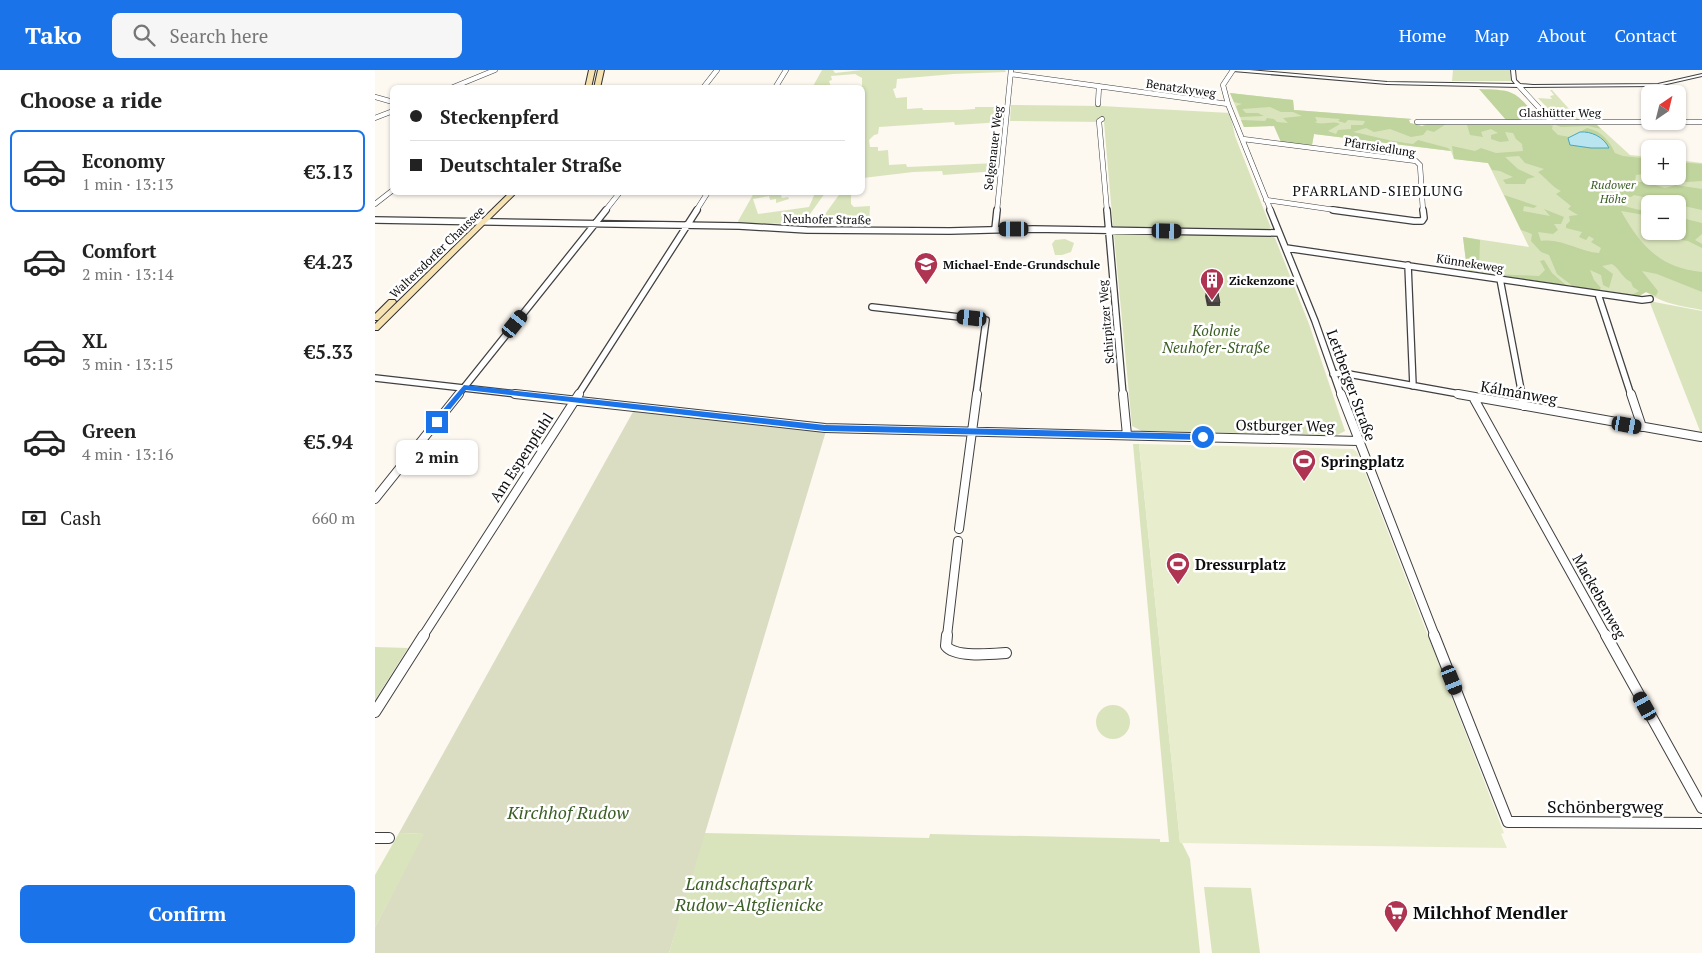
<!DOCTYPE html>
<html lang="en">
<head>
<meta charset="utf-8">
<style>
	body { margin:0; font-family:"PT Serif",serif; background:#f6f6f6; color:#222; height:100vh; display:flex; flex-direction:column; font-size:19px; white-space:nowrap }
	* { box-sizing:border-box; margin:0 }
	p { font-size:16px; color:#767676 }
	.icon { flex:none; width:28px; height:28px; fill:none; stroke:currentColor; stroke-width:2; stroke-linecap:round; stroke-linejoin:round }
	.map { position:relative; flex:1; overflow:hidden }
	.side { display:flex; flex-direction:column; background:#fff; width:375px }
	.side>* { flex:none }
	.top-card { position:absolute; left:15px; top:15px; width:475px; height:110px; border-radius:8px; box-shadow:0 1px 4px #0004; display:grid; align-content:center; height:110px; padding:0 20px; background:#fff }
	.needle { width:32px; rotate:35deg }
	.buttons { position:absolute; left:1266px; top:15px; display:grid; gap:10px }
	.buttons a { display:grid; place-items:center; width:45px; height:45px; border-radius:8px; background:#fff; box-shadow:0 1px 4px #0004; font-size:25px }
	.end { position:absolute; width:22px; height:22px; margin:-11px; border:6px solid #1a73e8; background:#fff; box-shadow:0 0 0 2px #fff }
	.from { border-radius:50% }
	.bubble { position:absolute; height:35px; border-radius:8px; background:#fff; box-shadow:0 1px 4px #0004; font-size:16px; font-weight:800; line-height:35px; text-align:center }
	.car { position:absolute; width:15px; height:30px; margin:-15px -8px; border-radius:6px; box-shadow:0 0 4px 1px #0007; background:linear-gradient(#222 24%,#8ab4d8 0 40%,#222 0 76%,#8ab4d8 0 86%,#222 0) }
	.top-card b { display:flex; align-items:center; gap:18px; height:48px; font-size:19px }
	.top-card b+b { border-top:1px solid #e0e0e0 }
	.top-card i { width:12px; height:12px; background:#222 }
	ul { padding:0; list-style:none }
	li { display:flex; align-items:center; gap:15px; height:82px; margin:0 10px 8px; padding:0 10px; border:2px solid transparent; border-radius:8px }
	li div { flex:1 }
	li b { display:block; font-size:19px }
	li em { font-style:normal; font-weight:800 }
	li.on { border-color:#1a73e8 }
	li>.icon { width:45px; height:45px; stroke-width:1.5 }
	h2 { padding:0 20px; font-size:22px; line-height:60px }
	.pay { display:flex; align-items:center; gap:12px; height:55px; padding:0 20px; font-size:19px }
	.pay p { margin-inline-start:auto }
	.cta { display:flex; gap:10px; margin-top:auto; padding:10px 20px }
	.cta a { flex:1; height:58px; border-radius:8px; background:#1a73e8; color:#fff; font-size:20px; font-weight:800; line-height:58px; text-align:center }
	header { display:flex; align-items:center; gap:30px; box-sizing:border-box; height:70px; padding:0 25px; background:#1a73e8; color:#fff }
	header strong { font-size:24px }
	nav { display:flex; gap:28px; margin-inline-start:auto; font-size:18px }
	.search { width:350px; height:45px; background:#f6f6f6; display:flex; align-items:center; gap:12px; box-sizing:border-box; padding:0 18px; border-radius:8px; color:#767676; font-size:19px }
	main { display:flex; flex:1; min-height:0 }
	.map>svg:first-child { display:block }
	.green { fill:#d9e4bc; fill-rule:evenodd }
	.forest { fill:#c0d49d; fill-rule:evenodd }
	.cemetery { fill:#daddc2 }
	.pitch { fill:#e8edcd }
	.water { fill:#b9e5f0; stroke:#48a6bf }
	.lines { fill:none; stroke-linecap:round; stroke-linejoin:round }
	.minor-far3-casing { stroke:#404040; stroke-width:5.5 }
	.minor-far2-casing { stroke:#404040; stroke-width:8 }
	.minor-far1-casing { stroke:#404040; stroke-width:10 }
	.minor-casing { stroke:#404040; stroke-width:12 }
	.tertiary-casing { stroke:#404040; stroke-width:2 }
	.secondary-casing { stroke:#2f2f2f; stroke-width:2 }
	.minor-far3 { stroke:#fff; stroke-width:4.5 }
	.minor-far2 { stroke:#fff; stroke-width:5.5 }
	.minor-far1 { stroke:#fff; stroke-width:8 }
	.minor { stroke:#fff; stroke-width:10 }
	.tertiary { fill:#fff; fill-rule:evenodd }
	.secondary { fill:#f7e2b1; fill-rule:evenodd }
	.wall { fill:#494240 }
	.building { fill:#554d4b; stroke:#3c3634 }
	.route { fill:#1a73e8 }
	.labels { text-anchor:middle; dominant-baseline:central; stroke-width:5; stroke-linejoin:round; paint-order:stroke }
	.far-street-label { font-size:12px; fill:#0d0d0d; stroke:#fff }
	.far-park-label { font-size:12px; font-style:italic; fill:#3b5e25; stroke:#fff }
	.far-poi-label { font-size:12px; font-weight:bold; fill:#0d0d0d; stroke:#fff; text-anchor:start }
	.far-neighbourhood-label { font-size:14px; letter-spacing:1px; fill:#0d0d0d; stroke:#fff }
	.park-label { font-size:15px; font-style:italic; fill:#3b5e25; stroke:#fff }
	.street-label { font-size:15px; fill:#0d0d0d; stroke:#fff }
	.poi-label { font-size:15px; font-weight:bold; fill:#0d0d0d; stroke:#fff; text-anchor:start }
	.near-street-label { font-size:18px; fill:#0d0d0d; stroke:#fff }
	.near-park-label { font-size:18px; font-style:italic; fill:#3b5e25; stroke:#fff }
	.near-poi-label { font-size:18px; font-weight:bold; fill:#0d0d0d; stroke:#fff; text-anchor:start }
</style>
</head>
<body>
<header>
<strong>Tako</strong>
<div class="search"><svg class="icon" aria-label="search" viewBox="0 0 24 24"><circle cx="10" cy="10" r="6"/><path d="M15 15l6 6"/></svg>Search here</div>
<nav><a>Home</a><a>Map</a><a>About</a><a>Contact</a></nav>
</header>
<main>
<section class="side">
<h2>Choose a ride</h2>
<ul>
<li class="on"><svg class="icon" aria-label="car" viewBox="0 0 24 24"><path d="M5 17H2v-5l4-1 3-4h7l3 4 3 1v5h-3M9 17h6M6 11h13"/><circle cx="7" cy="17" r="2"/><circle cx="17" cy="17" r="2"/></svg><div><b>Economy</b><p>1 min · 13:13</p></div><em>€3.13</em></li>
<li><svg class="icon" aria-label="car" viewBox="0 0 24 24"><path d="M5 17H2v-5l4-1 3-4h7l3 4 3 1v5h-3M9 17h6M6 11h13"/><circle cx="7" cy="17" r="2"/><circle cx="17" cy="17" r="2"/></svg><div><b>Comfort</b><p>2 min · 13:14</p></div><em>€4.23</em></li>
<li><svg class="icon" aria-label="car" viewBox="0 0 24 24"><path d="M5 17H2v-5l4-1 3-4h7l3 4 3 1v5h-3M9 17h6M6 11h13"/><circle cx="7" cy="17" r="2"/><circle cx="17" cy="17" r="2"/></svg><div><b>XL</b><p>3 min · 13:15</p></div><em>€5.33</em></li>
<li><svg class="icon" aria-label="car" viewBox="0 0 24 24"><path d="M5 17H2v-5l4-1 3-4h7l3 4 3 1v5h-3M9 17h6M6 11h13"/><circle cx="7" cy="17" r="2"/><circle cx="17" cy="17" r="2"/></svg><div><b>Green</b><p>4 min · 13:16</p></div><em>€5.94</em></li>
</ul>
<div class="pay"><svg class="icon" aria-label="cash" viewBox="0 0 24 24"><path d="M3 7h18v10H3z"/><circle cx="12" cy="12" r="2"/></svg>Cash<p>660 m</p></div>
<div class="cta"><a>Confirm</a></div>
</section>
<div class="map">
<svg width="1327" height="883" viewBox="0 0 1327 883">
	<rect width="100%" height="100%" fill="#fdf8f0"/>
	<!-- green -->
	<path class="green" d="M447,0H458L460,3L487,0H630L631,2L578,4L522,9L521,18L518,19L521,28L532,27V39L547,38L548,40H586L600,39V37H629L628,52L580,55L579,52L504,57L503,64L499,65L494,70L495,77H503V81L513,80L514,95L531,94L532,97L622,93L621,101L568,105L567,101L538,102L488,108L487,8L480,4L456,6L457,10L454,11L456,17L437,18Z
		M1078,0H1135L1136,11H1077Z
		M1175,20H1177L1204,50L1182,48L1163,28L1177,29L1175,26L1179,25Z
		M855,23L918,30L919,40L1037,49L1034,50L1035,53L1047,56L1056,53L1221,54L1255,85L1275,87V106H1302L1303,90L1327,93V240C1307,236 1288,234 1271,222L1264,226L1092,200L1088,167L1154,177L1113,93L1079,89L1076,81L939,64L937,75L906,72L899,56L869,57ZM1275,134H1302V161H1275Z
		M636,35L726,36L855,43L860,66L896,158L893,160L741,158L738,156L729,52L635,51Z
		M466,122L476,123V134L479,137L495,136L494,155L443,154Z
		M379,123H405L407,128L413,127L414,129L401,133V129L395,130L394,126L378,129L383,144L434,137L440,123H450L428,154L362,153Z
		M743,163L895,165L900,168L934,254L970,361L962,365L767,361L757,356L739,165Z
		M690,169L699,173L696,182L687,185H680L677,174L680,170Z
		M1274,231L1327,241V366L1275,233Z
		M758,374H764L805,772H942L807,773L815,789L825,883H294L329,763L554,768L555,764L785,769V772H794Z
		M0,577L33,578L0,630Z
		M721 652a17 17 0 1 1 34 0a17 17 0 1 1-34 0Z
		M24,763L50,764L0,857V805Z
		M829,817L876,818L885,883H837Z"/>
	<!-- forest -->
	<path class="forest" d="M1104,19C1142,20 1138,21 1164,48L1162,50H1131Z
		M855,23L918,30L919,40L1037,49L1034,50L1035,53L1047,56L1056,53L1071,54L1059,62L1052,60L1048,65L1036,67L1015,59L999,62L991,58L978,62C998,66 1018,72 1038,74L1043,70L1073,78L1076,81L939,64L937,75L906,72L899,56L869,57L866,50L890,51L892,48L899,49L902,52L913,53L908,48L927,46L918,42H906L895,37L867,39L871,43H883L889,46L865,47L861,36L867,34L859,32ZM940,47L965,49L963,51L970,53L973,50L990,51L988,55H976V59L963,60L961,64L953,61L965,54C957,50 948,56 940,52L942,51Z
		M1178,54L1177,59L1183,65L1195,67V74L1210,77V61L1205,62L1212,58C1226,61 1234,70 1240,83L1248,86L1275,89V103L1261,105L1260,112H1271L1290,118L1301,115L1327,119V140L1259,125L1256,127L1247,126L1244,121L1231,117L1229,120C1241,137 1257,138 1275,142V146L1246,141C1266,176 1285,198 1327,202V222L1282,204L1267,201L1283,221L1281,226L1271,222L1264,226L1257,225L1264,221L1258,217L1256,212C1247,208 1245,199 1237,194L1227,196L1238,204L1234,218L1228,215L1226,205L1215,200L1219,210L1226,218L1223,221L1199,217L1182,204L1174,185L1166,182L1156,171L1157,164L1146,160L1129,125L1162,136L1159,138L1149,136L1148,141L1175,146L1169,139L1189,147L1186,154H1179L1183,160L1178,164L1163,162L1166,171C1187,168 1204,182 1224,183L1226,178L1216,172L1219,169L1214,166L1211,170L1204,167L1207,162L1191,158V155L1195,151L1194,146L1203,145L1193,139L1196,136L1181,124L1186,121C1177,117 1171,108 1163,102L1169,99L1150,93L1144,86L1130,87L1143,99L1160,107L1152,109L1150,114H1131L1128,110L1138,107L1125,101L1117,100L1113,93L1079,89L1077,76L1100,81L1106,78L1121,83L1148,81L1147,74L1141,69L1138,63L1130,62L1134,71L1125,72L1116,69V65L1123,63L1116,59L1106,62L1108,67L1095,65L1092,55L1221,54L1226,59L1213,56L1186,57Z
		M1303,92L1327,94V111L1312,112L1290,106H1302Z
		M1303,147L1327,153V164L1320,170L1327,174V178L1313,171L1300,169L1297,161H1302Z
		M1088,167L1105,170L1104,201L1117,204L1164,206L1170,200L1165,191L1169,190L1177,203L1192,216L1092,200Z"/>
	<!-- cemetery -->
	<path class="cemetery" d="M259,340L451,361L294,883H0V857L49,764L24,763Z"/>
	<!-- pitch -->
	<path class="pitch" d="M764,374L978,379L982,382L1129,763L1126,764L1132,778L805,773Z"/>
	<!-- water -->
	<path class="water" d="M1205,62C1216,61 1229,67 1234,78H1216L1195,75L1193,68Z"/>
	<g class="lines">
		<!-- minor-far3 casing -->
		<g class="minor-far3-casing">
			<path id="minor-far3" d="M858,0L848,15L853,34L896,141
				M636,4L853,34
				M1144,16L1177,52
				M76,18L120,0
				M328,18L342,0
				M400,18L411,0
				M0,27L18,32
				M723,34L724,16
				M0,48L18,41
				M727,49L724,51L732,141
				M1042,52H1327
				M868,69L1041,91L1045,95L1048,141
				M891,130L967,141
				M0,134L18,120
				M230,141L245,122
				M321,141L333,122
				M622,141L636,0"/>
		</g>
		<!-- minor-far2 casing -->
		<g class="minor-far2-casing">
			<path id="minor-far2" d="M732,140L748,325
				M895,140L940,251L966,325
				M958,140L1039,151H1047L1049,148L1048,140
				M0,150L364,156L432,160L575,161L658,159L904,163
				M620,159L622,140
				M911,178L1267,230L1275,229
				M1033,195L1038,316
				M1125,209L1147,325
				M1223,224L1256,325
				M497,237L611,250L601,325
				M958,304L968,303L1090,325
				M0,308L151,325
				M83,325L231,140
				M203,325L322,140"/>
		</g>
		<!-- minor-far1 casing -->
		<g class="minor-far1-casing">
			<path id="minor-far1" d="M140,324L450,358L983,371
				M748,324L752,365
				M966,324L1060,566
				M1083,324L1326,367
				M1147,324L1149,336
				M1256,324L1267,357
				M1098,327L1231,566
				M0,429L84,324
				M584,459L602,324
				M48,566L204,324
				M572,566L583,471"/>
		</g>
		<!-- minor casing -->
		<g class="minor-casing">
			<path id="minor" d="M572,565L571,576C580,588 617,584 631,583
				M1059,565L1133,752L1327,753
				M1231,565L1327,738
				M0,642L49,565
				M0,768H14"/>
		</g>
		<!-- tertiary casing -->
		<g class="tertiary-casing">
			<path id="tertiary" d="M856,0H874L1012,12L1140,14L1137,10L1136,0H1140L1141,10L1145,14L1158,15L1283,14L1327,4V6L1283,16L1144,17L1012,14L858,1Z"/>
		</g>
		<!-- secondary casing -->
		<g class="secondary-casing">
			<path id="secondary" d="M214,0H220L216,18H210Z
				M223,0H229L225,18H219Z
				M135,122H142L3,260H0V254Z
				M14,230H20L21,232L3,250H0V244Z"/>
		</g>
		<!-- minor-far3 -->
		<use href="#minor-far3" class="minor-far3"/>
		<!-- minor-far2 -->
		<use href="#minor-far2" class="minor-far2"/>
		<!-- minor-far1 -->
		<use href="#minor-far1" class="minor-far1"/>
		<!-- minor -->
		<use href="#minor" class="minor"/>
		<!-- tertiary -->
		<use href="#tertiary" class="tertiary"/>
		<!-- secondary -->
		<use href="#secondary" class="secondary"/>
	</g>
	<!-- wall -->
	<path class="wall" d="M831,223L845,233V236H832L830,226Z"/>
	<!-- building -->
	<path class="building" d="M831,223H843L845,233H833Z"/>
	<!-- route -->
	<path class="route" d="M89,315L450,355L828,364L831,367L828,370L450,361L91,320L64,353H59V350Z"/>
	<!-- icons -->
	<defs>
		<g id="school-pin" transform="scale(1.25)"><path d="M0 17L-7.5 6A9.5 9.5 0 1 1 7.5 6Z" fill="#af3451" stroke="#fff"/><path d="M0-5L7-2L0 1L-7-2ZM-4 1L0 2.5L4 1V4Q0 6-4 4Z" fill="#fff"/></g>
		<g id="building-pin" transform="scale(1.25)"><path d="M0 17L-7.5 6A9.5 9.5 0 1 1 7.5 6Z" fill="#af3451" stroke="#fff"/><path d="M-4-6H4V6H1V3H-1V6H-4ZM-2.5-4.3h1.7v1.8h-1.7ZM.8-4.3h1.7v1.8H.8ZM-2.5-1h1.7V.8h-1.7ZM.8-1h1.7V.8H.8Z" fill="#fff"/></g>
		<g id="stadium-pin" transform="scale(1.25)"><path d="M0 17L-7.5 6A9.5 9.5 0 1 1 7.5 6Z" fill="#af3451" stroke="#fff"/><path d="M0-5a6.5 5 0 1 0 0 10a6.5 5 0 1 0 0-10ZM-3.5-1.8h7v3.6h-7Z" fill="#fff"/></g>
		<g id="supermarket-pin" transform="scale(1.25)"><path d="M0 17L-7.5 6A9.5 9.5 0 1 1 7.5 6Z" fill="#af3451" stroke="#fff"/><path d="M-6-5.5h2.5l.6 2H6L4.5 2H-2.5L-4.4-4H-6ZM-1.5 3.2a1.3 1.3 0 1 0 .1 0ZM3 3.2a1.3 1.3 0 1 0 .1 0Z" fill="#fff"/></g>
	</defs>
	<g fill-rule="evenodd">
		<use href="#school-pin" x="551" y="194"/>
		<use href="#building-pin" x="837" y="210"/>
		<use href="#stadium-pin" x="929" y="391"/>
		<use href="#stadium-pin" x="803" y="494"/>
		<use href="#supermarket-pin" x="1021" y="842"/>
	</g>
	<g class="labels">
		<!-- far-street labels -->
		<g class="far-street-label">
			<text transform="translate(806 18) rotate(8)">Benatzkyweg</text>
			<text x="1185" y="42">Glashütter Weg</text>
			<text transform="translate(1005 77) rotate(9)">Pfarrsiedlung</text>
			<text transform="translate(618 78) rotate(-83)">Selgenauer Weg</text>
			<text transform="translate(452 149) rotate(1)">Neuhofer Straße</text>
			<text transform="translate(62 182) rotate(-44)">Waltersdorfer Chaussee</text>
			<text transform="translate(1095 193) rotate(9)">Künnekeweg</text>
			<text transform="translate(731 252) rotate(-95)">Schirpitzer Weg</text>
		</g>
		<!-- far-park labels -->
		<g class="far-park-label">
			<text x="1238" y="114">Rudower<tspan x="1238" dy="14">Höhe</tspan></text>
		</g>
		<!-- far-poi labels -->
		<g class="far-poi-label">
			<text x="568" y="194">Michael-Ende-Grundschule</text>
			<text x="854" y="210">Zickenzone</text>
		</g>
		<!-- far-neighbourhood labels -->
		<g class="far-neighbourhood-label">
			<text x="1003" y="120">PFARRLAND-SIEDLUNG</text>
		</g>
		<!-- park labels -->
		<g class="park-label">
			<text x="841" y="260">Kolonie<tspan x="841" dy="17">Neuhofer-Straße</tspan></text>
		</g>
		<!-- street labels -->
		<g class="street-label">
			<text transform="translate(977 315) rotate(70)">Lettberger Straße</text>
			<text transform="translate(1144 322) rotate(10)">Kálmánweg</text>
			<text transform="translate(910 355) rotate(1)">Ostburger Weg</text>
			<text transform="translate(146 387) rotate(-57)">Am Espenpfuhl</text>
			<text transform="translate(1225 526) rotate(61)">Mackebenweg</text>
		</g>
		<!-- poi labels -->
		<g class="poi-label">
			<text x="946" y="391">Springplatz</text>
			<text x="820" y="494">Dressurplatz</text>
		</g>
		<!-- near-street labels -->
		<g class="near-street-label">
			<text x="1230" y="736">Schönbergweg</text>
		</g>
		<!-- near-park labels -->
		<g class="near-park-label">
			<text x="193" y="742">Kirchhof Rudow</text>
			<text x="374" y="813">Landschaftspark<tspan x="374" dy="21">Rudow-Altglienicke</tspan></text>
		</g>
		<!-- near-poi labels -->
		<g class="near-poi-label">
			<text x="1038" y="842">Milchhof Mendler</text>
		</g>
	</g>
</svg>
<div class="buttons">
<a><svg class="needle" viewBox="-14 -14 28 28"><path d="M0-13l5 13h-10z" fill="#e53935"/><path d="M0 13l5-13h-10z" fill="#767676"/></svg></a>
<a>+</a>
<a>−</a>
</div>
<i class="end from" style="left:828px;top:367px"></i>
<i class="end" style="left:62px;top:352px"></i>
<div class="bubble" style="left:21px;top:370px;width:82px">2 min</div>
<i class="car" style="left:639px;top:159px;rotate:270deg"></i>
<i class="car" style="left:792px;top:161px;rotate:91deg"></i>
<i class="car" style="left:597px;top:248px;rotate:276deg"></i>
<i class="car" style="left:140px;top:254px;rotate:39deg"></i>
<i class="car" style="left:1252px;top:355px;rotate:100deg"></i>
<i class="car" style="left:1077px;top:610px;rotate:158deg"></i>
<i class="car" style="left:1270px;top:636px;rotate:331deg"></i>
<div class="top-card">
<b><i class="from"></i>Steckenpferd</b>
<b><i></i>Deutschtaler Straße</b>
</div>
</div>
</main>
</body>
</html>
